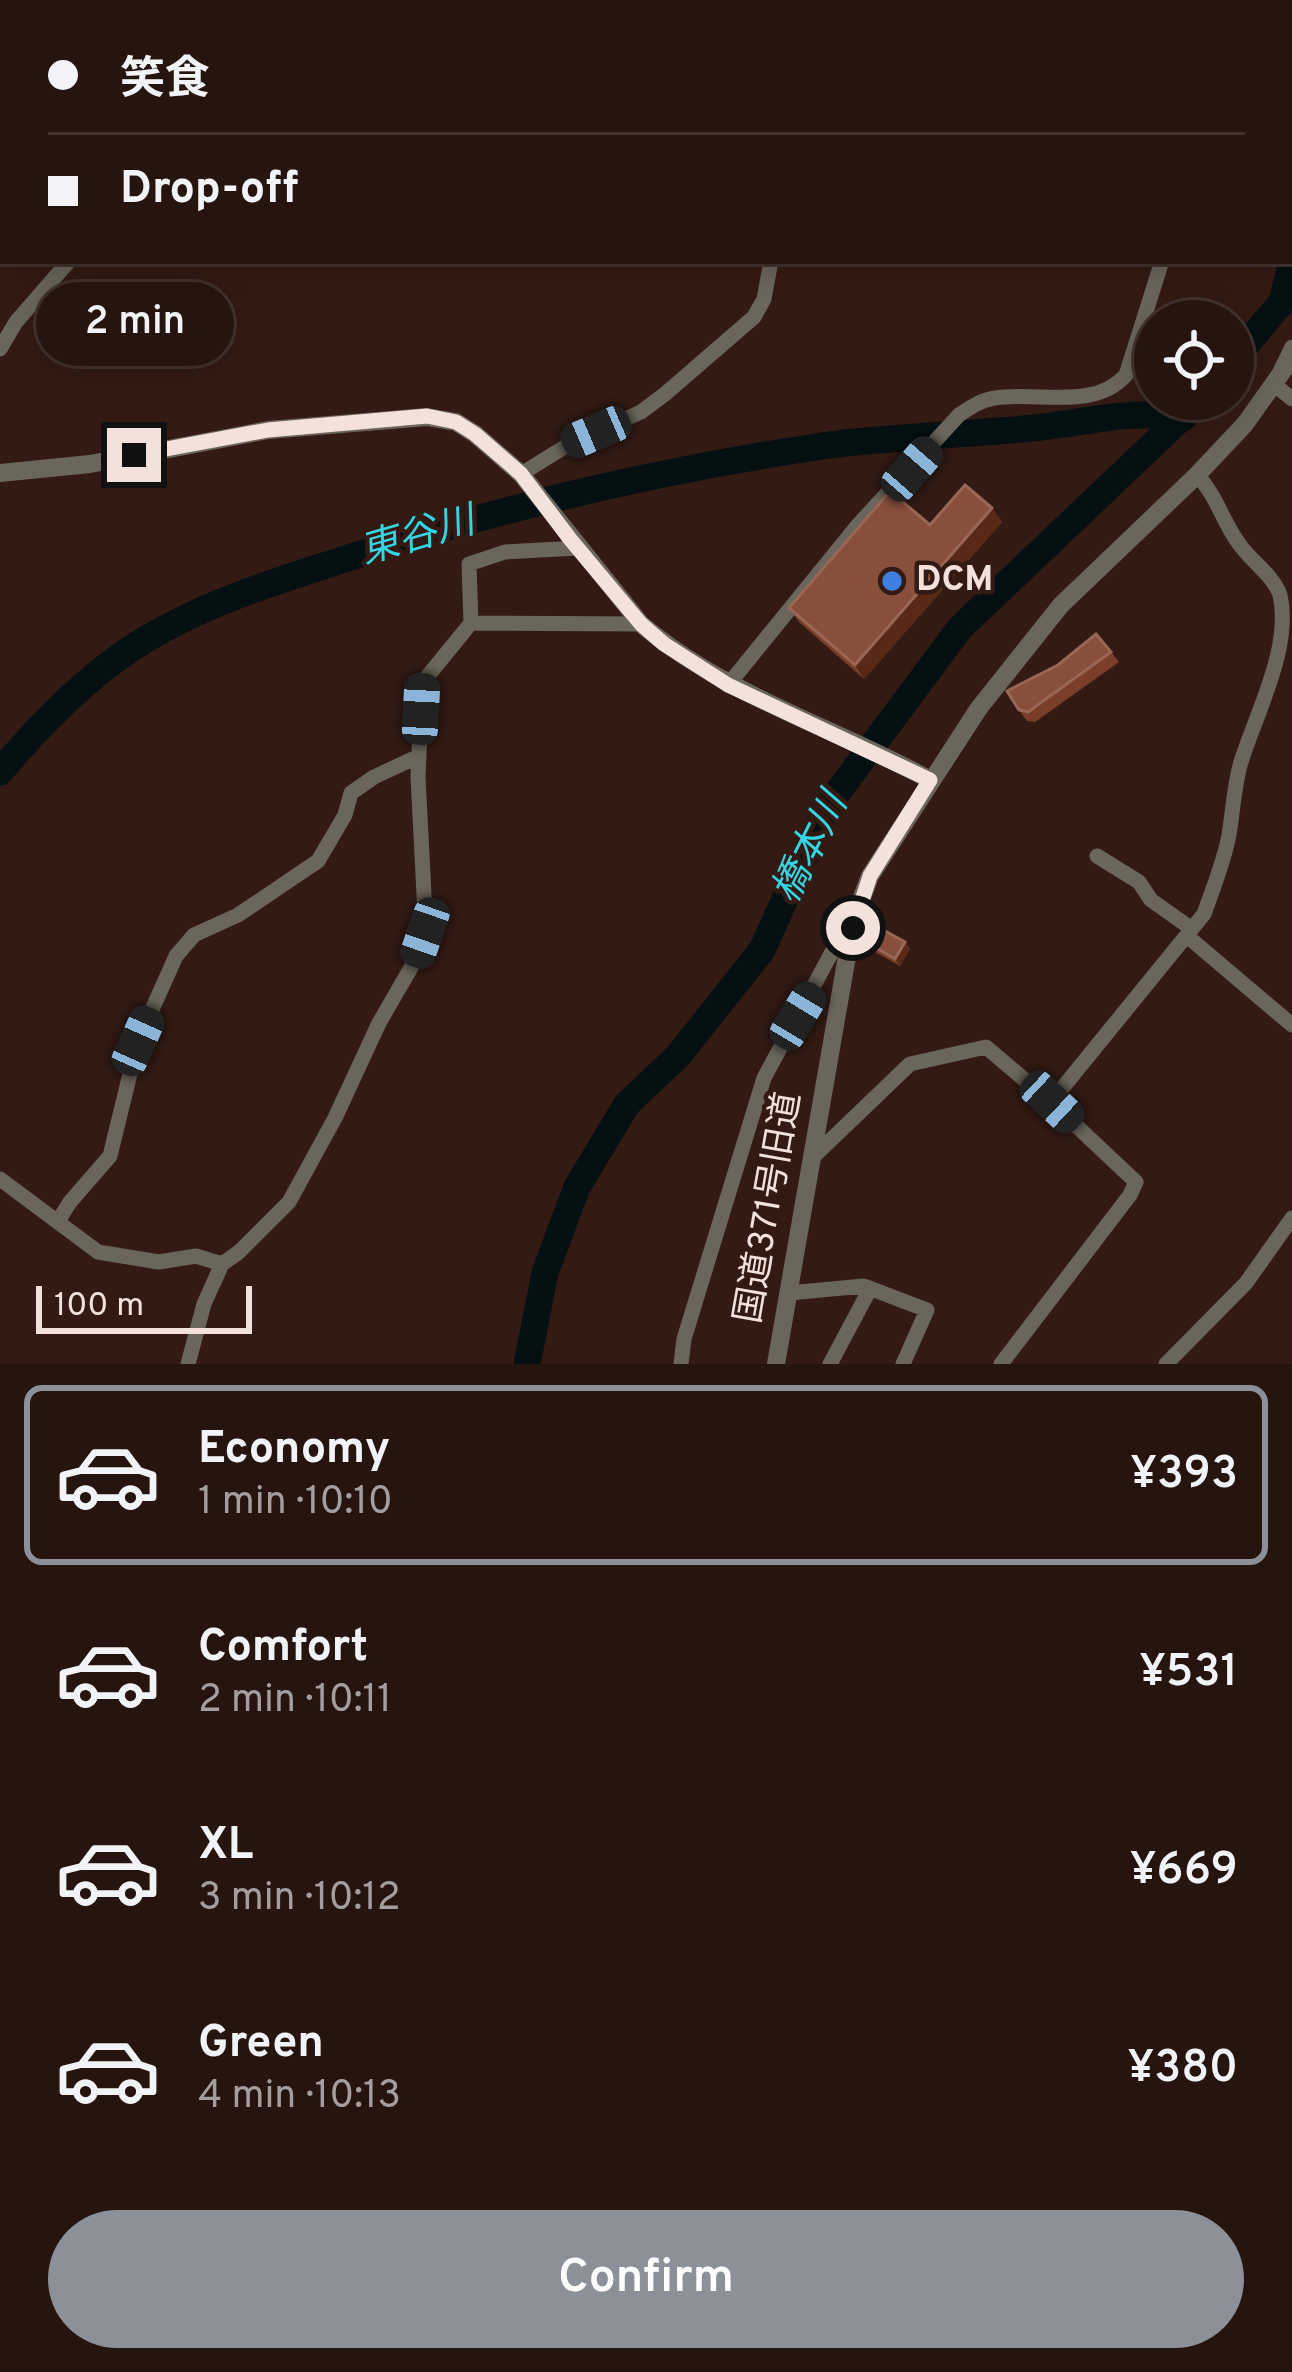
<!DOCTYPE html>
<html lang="en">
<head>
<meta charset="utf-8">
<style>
	body { margin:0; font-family:Overpass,"Noto Sans JP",sans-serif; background:#32211c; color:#f1f3f6; height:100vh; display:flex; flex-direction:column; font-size:45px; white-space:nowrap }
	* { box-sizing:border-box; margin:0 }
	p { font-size:39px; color:#a49e9e }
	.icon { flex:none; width:66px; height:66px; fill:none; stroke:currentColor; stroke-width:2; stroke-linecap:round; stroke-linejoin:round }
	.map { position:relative; height:1364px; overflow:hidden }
	.details { display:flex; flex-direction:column; background:#26140e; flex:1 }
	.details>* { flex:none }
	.guide { position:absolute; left:0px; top:0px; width:1293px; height:264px; box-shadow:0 6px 30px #0003,0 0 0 3px #42332e; display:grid; align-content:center; height:264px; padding:0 48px; background:#26140e }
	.buttons { position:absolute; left:1134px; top:300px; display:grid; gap:24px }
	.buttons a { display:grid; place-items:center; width:120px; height:120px; border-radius:50%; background:#26140e; box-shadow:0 6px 30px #0003,0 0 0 3px #42332e; font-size:60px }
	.scale { position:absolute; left:36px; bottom:30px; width:216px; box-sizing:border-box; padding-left:12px; border:6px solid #f3e2dc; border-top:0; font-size:33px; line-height:42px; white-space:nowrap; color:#f3e2dc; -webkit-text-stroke:9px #331b13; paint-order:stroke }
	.end { position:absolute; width:54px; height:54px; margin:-27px; border:15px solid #f3e2dc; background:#111; box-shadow:0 0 0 6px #111 }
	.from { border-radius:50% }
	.bubble { position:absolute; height:84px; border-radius:42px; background:#26140e; box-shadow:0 6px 30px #0003,0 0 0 3px #42332e; font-size:39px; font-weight:600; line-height:84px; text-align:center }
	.car { position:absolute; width:36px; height:72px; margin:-36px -18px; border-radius:15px; box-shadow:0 0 9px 3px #0007; background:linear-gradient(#222 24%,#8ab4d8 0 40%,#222 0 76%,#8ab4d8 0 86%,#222 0) }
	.guide b { display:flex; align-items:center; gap:42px; height:114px; font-size:45px }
	.guide b+b { border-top:3px solid #42332e }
	.guide i { width:30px; height:30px; background:#f1f3f6 }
	ul { padding:21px 0 0; list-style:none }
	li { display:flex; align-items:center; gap:36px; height:180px; margin:0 24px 18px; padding:0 24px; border:6px solid transparent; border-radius:18px }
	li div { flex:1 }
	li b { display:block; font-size:45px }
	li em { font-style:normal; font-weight:600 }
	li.active { border-color:#8c9099 }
	li>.icon { width:108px; height:108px; stroke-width:1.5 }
	.primary-button { display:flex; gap:24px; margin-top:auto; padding:24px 48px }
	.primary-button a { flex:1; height:138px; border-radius:72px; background:#8c9099; color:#fff; font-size:48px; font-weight:600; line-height:138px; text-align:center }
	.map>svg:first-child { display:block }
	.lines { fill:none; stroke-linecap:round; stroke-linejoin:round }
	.river { stroke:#041012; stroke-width:27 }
	.minor-tunnel { stroke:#503931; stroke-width:15; stroke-dasharray:15 8; stroke-linecap:butt }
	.minor { stroke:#6b665b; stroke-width:15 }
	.tertiary { stroke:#6b665b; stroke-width:18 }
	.motorway { stroke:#d1c5a9; stroke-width:27 }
	.wall { fill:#7b3e29 }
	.shaded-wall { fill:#592918 }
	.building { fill:#88503c; stroke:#996755; stroke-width:3 }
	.route { stroke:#f3e2dc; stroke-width:15 }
	.shop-dot { fill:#3f7fe0; stroke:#331b13; stroke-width:4.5 }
	.labels { text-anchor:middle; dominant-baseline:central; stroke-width:9; stroke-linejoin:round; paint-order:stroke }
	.poi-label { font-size:36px; font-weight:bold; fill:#f3e2dc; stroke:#331b13; text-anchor:start }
	.street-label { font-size:36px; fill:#f3e2dc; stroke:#331b13 }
	.water-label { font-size:39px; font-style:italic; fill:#34d5e5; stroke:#331b13 }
</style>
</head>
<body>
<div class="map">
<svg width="1292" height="1364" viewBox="0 0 1292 1364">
	<rect width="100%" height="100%" fill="#331b13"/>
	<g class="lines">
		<!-- river -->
		<path class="river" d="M1233,360L1282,302L1292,262
			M0,772C42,722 92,671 148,638C210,601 275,582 342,560C492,510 647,473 803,449C862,439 924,437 984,432C1009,430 1033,429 1057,425C1099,419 1141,410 1183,418
			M527,1364L545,1273L577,1187L627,1104L678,1056L762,950L826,808L960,628L1201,399"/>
		<!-- minor-tunnel -->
		<path class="minor-tunnel" d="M533,3L534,0"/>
		<!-- minor -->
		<path class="minor" d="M581,0L591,3
			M941,0L951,3
			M1014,0L1237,1
			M286,3L287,0
			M923,3L924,0
			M1290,64L1292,63
			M1292,347L1274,384L1292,399
			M0,349L16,322L69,261
			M521,474L571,443L641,412L665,394L754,317L764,299L771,261
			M471,623L469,564L505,552L578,548
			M728,685L858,525L959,415C971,407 981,400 995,398C1038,391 1094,411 1126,375L1162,261
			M1097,856L1139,882L1151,900L1192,929
			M1187,936L1292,1025
			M1051,1102L1204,914C1213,888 1224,862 1229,835C1233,811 1234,785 1241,762C1256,713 1292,648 1280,595C1273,575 1252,562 1240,545C1223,523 1217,496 1197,475
			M813,1157L910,1064L986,1047L1051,1102L1136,1182L1130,1195L1001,1364
			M0,1179L98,1252L159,1262L196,1256L222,1264
			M58,1221L70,1202L110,1156L138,1041L176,956L194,935L238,915L318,861L345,815L351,793L374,777L419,756
			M789,1293L864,1286L927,1310L903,1364
			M188,1364L204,1304L222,1264L239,1252L289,1202L335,1118L379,1023L416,959L426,933L418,777L422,683L471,623L641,624
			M681,1364L684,1339L764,1078L840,937L853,929
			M830,1364L870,1289
			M1166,1364L1246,1283L1292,1218"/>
		<!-- tertiary -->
		<path class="tertiary" d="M0,473L90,464L268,430L427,417L456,422L475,434L521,474L641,624C726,696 834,727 930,780
			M776,1364L846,962L857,911L870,876L979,708L1061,605L1197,475L1245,424L1292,358"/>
		<!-- motorway -->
		<path class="motorway" d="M821,0L846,3
			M1290,14H1292"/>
	</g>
	<!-- wall -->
	<path class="wall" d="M992,508L1002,522L864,679L799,622L789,608Z
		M1111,652L1119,662L1035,722L1027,721L1019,710Z
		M856,936L905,942L910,949L900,966L861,944Z"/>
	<!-- shaded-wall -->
	<path class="shaded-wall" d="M992,508L1002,522L864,679L855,665Z
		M905,942L910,949L900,966L895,959Z"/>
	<!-- building -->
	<path class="building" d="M965,485L992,508L855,665L789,608L890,491L930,525Z
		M1096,634L1111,652L1028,712L1019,710L1007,691L1058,665Z
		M860,917L905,942L895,959L856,936Z"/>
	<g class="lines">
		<!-- route -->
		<path class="route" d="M134,455L268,430L427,416L456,422L475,434L521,474L570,539L641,624L664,644L728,685L930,780L870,876L853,928"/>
	</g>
	<!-- markers -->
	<circle class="shop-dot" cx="892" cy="581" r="12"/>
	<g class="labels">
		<!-- poi labels -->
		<g class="poi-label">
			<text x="916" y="581">DCM</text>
		</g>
		<!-- street labels -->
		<g class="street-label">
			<text transform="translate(770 1208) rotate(-80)">国道371号旧道</text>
		</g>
		<!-- water labels -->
		<g class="water-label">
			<text transform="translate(418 538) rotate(-16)">東谷川</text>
			<text transform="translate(812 849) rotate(-63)">橋本川</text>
		</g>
	</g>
</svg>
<div class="buttons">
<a><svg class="icon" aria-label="locate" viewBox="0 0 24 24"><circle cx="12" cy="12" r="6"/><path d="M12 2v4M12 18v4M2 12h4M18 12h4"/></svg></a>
</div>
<div class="scale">100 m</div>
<i class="end from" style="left:853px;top:928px"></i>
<i class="end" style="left:134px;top:455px"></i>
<div class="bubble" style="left:36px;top:282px;width:198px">2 min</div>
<i class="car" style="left:596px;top:432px;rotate:247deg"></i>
<i class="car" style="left:912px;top:469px;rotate:41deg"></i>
<i class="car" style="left:421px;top:709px;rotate:3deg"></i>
<i class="car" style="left:425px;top:933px;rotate:199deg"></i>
<i class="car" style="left:798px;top:1016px;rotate:31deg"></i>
<i class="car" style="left:138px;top:1041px;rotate:24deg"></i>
<i class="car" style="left:1052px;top:1102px;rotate:133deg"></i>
<div class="guide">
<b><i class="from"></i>笑食</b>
<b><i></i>Drop-off</b>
</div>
</div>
<section class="details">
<ul>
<li class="active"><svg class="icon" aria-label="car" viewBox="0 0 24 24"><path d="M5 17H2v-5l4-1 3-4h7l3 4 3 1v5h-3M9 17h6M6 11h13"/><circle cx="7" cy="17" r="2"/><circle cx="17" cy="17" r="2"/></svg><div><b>Economy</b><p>1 min · 10:10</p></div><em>¥393</em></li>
<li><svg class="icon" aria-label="car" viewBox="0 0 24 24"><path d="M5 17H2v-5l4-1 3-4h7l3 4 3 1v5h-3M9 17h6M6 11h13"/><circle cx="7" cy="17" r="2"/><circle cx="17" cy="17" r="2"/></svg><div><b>Comfort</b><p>2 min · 10:11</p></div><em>¥531</em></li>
<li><svg class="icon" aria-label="car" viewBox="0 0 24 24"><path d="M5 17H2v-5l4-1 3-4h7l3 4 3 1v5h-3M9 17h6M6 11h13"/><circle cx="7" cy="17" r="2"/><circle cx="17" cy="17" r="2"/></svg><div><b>XL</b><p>3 min · 10:12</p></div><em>¥669</em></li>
<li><svg class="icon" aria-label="car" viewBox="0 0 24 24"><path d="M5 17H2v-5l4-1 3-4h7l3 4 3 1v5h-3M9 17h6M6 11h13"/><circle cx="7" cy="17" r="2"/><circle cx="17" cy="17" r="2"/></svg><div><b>Green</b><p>4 min · 10:13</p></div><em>¥380</em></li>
</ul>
<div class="primary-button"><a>Confirm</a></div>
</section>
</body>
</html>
